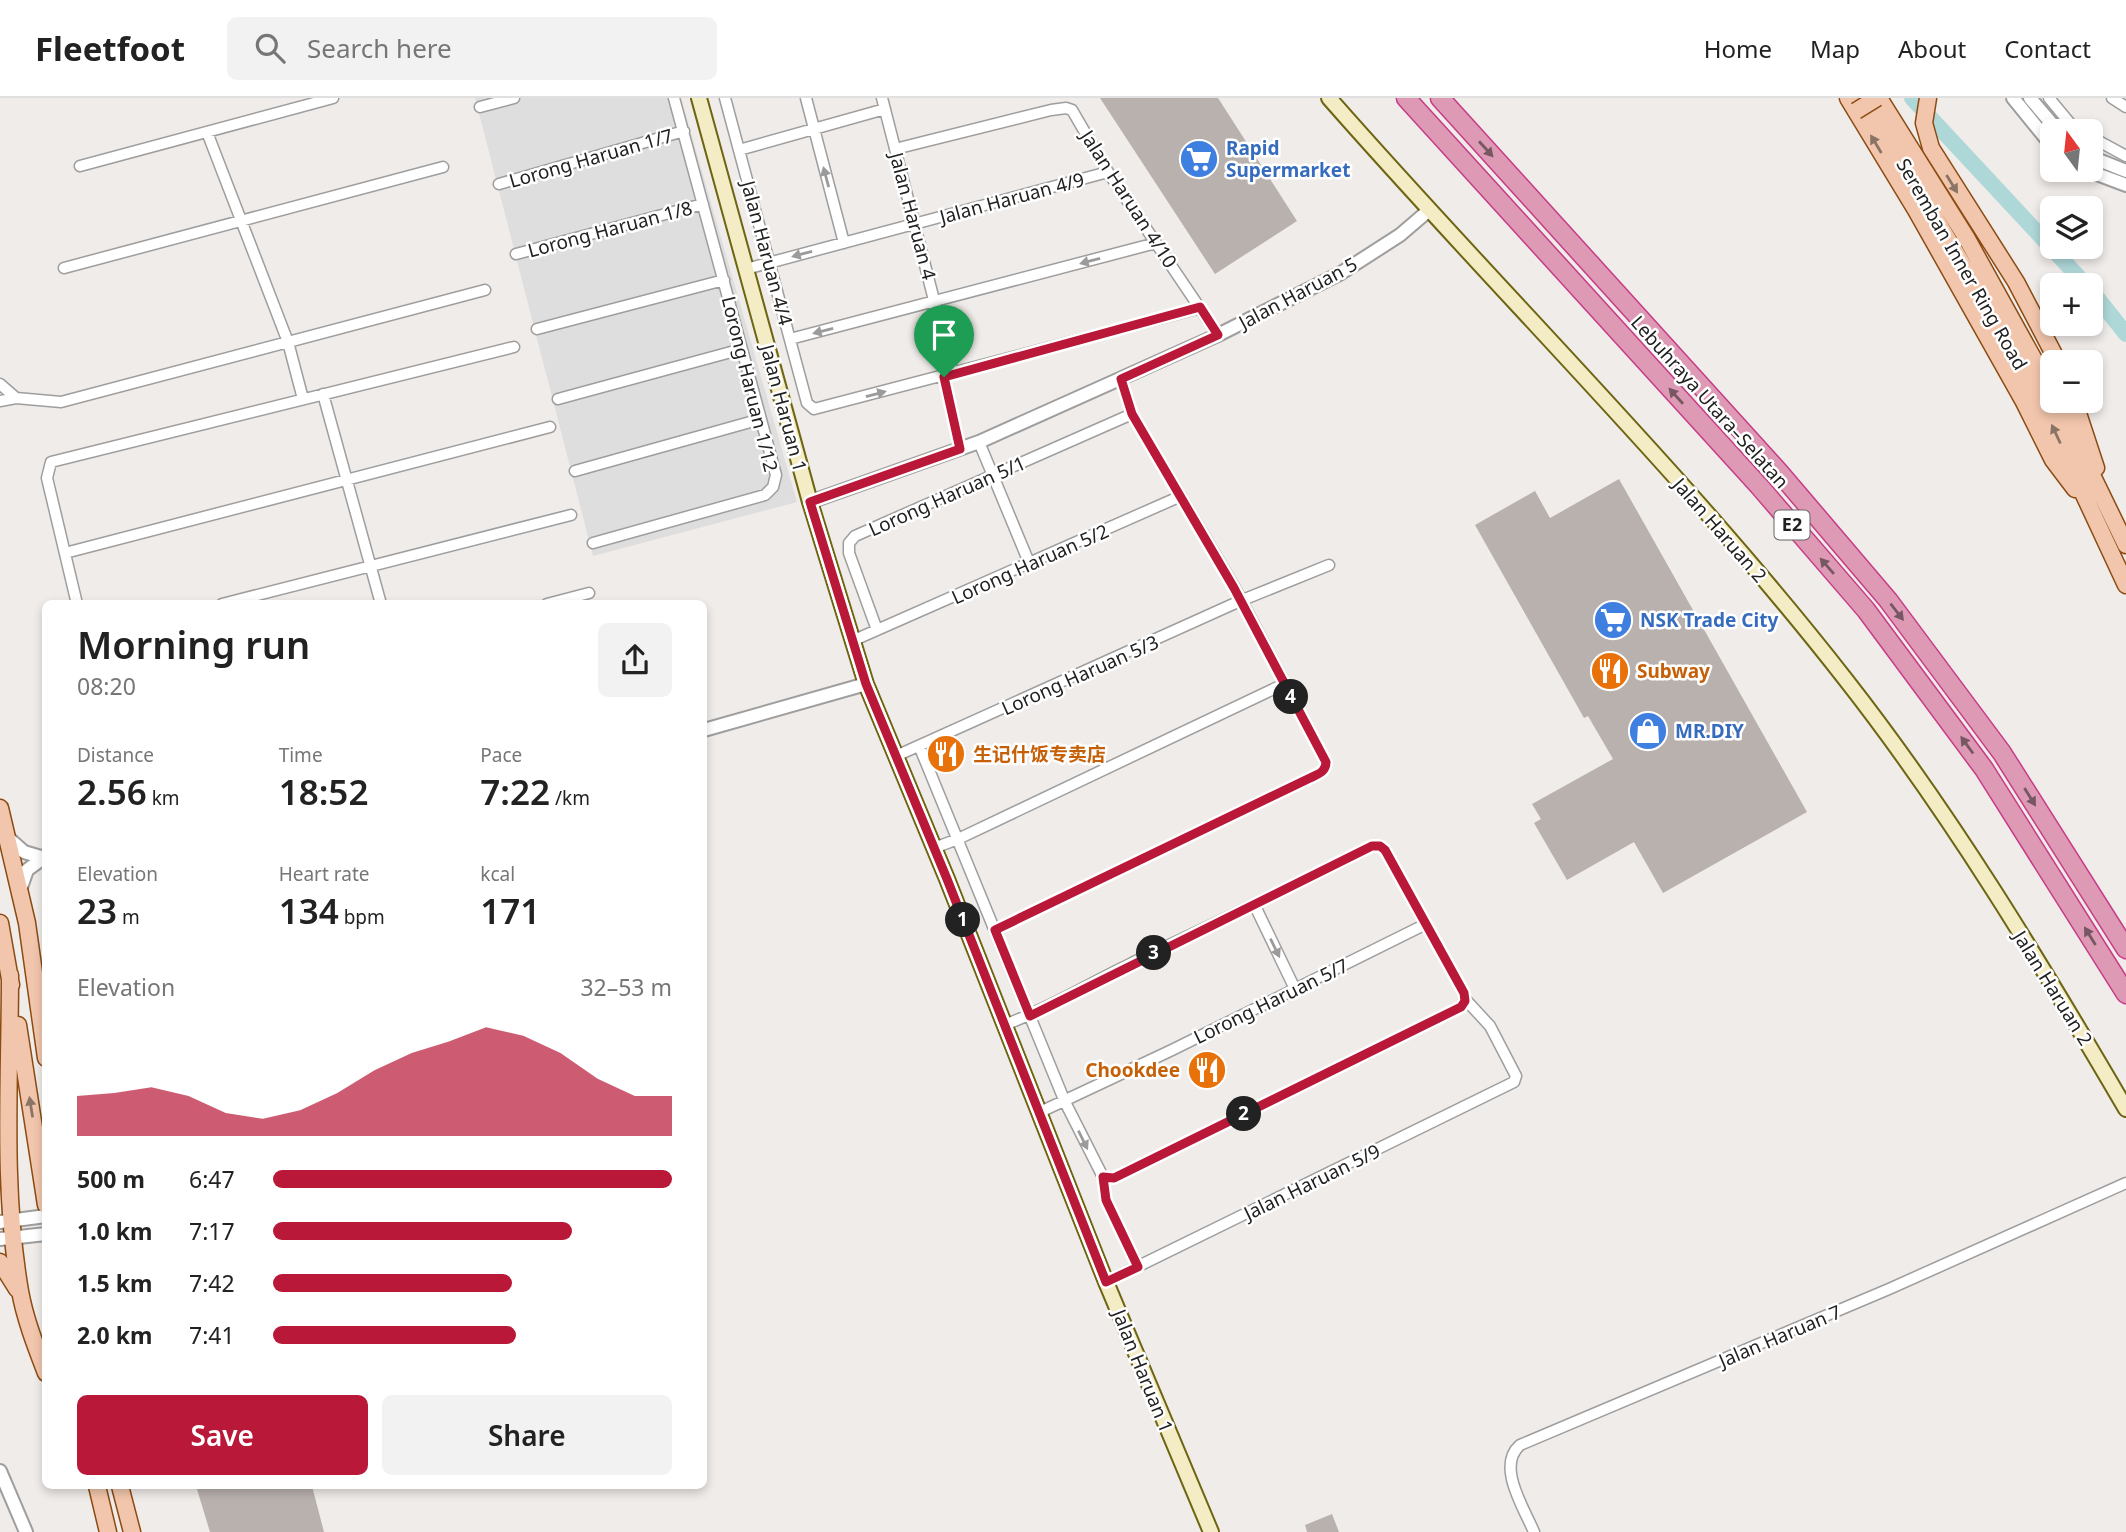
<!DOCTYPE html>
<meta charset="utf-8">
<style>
:root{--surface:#fff;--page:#f2f2f2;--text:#222;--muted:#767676;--line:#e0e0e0;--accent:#b91838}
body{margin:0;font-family:"Noto Sans","Noto Sans SC",sans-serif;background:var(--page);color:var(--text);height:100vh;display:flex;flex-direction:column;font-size:26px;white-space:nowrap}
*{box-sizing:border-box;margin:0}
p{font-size:23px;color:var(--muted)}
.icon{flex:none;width:38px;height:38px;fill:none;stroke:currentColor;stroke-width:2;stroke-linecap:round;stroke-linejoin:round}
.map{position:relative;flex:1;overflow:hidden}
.sheet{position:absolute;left:42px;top:502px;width:665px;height:889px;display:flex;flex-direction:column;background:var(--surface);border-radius:10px;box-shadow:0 4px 10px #0003}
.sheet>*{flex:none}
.needle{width:46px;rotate:345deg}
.controls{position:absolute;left:2040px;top:21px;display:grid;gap:14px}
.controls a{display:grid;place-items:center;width:63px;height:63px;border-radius:10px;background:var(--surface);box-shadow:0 4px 10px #0003;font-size:35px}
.pin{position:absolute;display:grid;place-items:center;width:60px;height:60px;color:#fff;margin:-72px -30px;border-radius:50% 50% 50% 0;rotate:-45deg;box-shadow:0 0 7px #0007}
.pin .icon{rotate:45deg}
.km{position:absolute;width:35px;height:35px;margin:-18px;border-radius:50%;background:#222;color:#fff;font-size:19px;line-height:35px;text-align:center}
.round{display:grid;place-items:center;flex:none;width:74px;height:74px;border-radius:10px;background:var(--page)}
.headline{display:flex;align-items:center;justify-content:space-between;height:119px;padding:0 35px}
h1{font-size:38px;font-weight:600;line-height:52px}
.figures{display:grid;grid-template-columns:repeat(3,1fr);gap:10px;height:119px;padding:7px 35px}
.figures div{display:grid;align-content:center}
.figures b{font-size:35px;font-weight:600}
.figures small{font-size:19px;font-weight:400}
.figures p{font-size:19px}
.chart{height:196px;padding:14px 35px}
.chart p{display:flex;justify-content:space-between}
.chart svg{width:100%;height:126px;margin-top:7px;fill:var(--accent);opacity:.7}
.action{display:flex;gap:14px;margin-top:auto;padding:14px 35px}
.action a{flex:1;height:80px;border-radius:10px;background:var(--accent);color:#fff;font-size:28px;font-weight:600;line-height:80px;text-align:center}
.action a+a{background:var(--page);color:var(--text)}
ul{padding:0 35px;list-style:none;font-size:23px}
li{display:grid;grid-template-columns:112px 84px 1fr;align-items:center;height:52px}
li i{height:18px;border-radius:9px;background:var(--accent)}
header{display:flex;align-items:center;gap:42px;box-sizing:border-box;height:98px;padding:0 35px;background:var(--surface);border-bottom:2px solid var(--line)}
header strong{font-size:33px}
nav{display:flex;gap:38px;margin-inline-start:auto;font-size:24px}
.search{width:490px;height:63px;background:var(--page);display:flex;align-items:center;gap:18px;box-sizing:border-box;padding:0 24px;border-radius:10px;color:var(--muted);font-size:26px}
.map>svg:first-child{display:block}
</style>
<header>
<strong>Fleetfoot</strong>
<div class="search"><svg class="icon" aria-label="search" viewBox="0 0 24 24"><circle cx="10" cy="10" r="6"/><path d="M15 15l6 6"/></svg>Search here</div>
<nav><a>Home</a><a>Map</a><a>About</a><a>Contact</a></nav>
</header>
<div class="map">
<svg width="2126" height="1434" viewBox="0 0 2126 1434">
<rect width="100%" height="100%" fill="#f0ece9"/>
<path fill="#dfdede" d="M 475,0 L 681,0 L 797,404 L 593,458 Z"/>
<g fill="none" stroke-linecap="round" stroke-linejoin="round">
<path stroke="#aed7d8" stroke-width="16" d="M 1912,0 L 2086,187
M 2091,192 L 2126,236"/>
</g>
<path fill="#b9b1ae" d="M 1100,0 L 1218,0 L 1297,123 L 1215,176 Z
M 1619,381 L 1807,714 L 1663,795 L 1634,744 L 1567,782 L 1534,725 L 1541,721 L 1532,706 L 1613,661 L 1588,618 L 1584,620 L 1475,427 L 1535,393 L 1550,420 Z
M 196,1388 L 312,1388 L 324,1434 L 210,1434 Z
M 1332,1416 L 1339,1434 L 1307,1434 L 1305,1427 Z"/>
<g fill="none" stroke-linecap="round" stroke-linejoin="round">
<g stroke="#9e9e9e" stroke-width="13">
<path id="minor" d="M 725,0 L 807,305 L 814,311 L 1200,210
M 806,0 L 844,145
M 882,0 L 953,276
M 2049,0 L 2073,29 L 2080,33
M 2112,0 L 2126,9
M 480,9 L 514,0
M 207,34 L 288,244 L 303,301
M 2091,39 L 2126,58
M 895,51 L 1051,12 L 1066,10 L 1072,12 L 1108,74 L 1218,237
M 739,52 L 885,11
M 80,68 L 333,0
M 499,86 L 684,33
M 516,156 L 703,106
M 64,170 L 443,69
M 746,171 L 1108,74
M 537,231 L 724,182
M 790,241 L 1156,145
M 944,279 L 960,351
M 0,286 L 16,300
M 323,296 L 381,506
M 558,301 L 742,251
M 0,303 L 16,300 L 61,304 L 485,192
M 979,344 L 1030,467
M 575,373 L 761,321
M 593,445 L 765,397 L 773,389 L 776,377 L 674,0
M 65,455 L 550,329
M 77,506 L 47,380 L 51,364 L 514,249
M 222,506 L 571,417
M 547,506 L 589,495
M 877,532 L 849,455 L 849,445 L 855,438 L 1132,316
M 852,543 L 1181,398
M 920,650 L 1065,1004 L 1103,1079 L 1106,1102 L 1138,1169
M 896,658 L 1240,503 L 1329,467
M 934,750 L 958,741 L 1284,586
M 1255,808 L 1295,891
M 995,832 L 1310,680 C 1318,676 1326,674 1326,664 L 1235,490 L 1132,316 L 1121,281
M 1004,927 C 1048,911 1088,886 1130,866 C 1211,827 1292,789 1372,748 L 1380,748 L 1385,752 L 1464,895 L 1465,901 L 1490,928 L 1516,978 L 1514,984 L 1106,1184
M 1038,1015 L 1172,952 L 1426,826
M 1103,1079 L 1114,1080 L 1461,909 L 1465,901
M 1534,1434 C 1524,1410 1496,1368 1520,1347 L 1889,1191 L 2126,1085"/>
</g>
<g stroke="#9e9e9e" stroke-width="16">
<path id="tertiary" d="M 2013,0 L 2053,49
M 2030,0 L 2058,33
M 2091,59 L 2126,73
M 2086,72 L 2126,87
M 810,404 L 979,344 L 1218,237 L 1341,175 L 1400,137 L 1428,113
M 704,632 L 866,586
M 6,738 L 24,754 L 41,759
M 20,792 L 27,772 L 46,758
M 0,1124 L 46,1118
M 0,1141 L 46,1136
M 0,1373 L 26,1434"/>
</g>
<g stroke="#6d6512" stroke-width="18">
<path id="secondary" d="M 699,0 L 810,404 L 866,586 L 947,781 L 1106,1184 L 1211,1434
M 1329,0 C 1500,195 1686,377 1846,582 C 1951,716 2040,864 2126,1011"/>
</g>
<g stroke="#8b4b12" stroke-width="19">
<path id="primary" d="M 1848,0 L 1916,112 L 2023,302 L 2053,362 L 2075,391
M 1864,0 L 2010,246 L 2036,294 L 2126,487
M 1879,0 L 1966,139 L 2053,296
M 1928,0 L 1924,25 L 1931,50 L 2016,184 L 2058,264
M 2056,303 L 2126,447
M 2074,303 L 2096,370
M 0,710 L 27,825 L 46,960
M 0,825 L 11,887
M 10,877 C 10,982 2,1089 20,1193 C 25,1221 36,1249 46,1275
M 18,927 L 46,1107
M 0,1164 L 17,1191
M 97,1388 L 108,1434
M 120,1388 L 132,1434"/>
</g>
<g stroke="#c73c88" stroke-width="21">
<path id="motorway" d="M 1406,0 L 1759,388 L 1866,512 L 1984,671 L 2126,896
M 1440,0 L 1779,374 L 1888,502 L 2002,655 L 2126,851"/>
</g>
<use href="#minor" stroke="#fff" stroke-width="10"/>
<use href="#tertiary" stroke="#fff" stroke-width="12"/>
<use href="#secondary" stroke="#f3ecc4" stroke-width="14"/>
<use href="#primary" stroke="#f2c6ac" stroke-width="16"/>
<use href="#motorway" stroke="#de9ab4" stroke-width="18"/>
<g stroke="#8b4b12" stroke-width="19" stroke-linecap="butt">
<path id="primary-bridge" d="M 1856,13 L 1877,0"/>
</g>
<use href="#primary-bridge" stroke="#f2c6ac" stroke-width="16"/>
</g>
<defs><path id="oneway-solid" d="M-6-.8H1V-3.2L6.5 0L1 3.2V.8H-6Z" transform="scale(1.75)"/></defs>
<g fill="#8a7466">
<use href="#oneway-solid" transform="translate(1876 46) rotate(-121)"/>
<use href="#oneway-solid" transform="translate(1952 86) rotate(58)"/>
<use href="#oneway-solid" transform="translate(2056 336) rotate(-115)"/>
<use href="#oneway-solid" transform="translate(31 1009) rotate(-99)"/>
</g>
<g fill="#765763">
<use href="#oneway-solid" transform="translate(1486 51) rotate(48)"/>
<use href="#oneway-solid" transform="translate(1676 298) rotate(-132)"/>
<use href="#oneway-solid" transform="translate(1827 468) rotate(-131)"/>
<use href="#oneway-solid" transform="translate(1897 514) rotate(52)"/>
<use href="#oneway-solid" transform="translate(1967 647) rotate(-126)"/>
<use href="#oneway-solid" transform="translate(2030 699) rotate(58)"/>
<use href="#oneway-solid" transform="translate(2090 838) rotate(-122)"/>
</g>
<g fill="#9b9b9b">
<use href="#oneway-solid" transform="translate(826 79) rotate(-105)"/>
<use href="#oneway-solid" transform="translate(802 156) rotate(165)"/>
<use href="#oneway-solid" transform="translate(1090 163) rotate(165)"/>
<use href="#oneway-solid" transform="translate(823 233) rotate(166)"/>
<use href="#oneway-solid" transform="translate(876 296) rotate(-15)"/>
<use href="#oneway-solid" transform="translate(1275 850) rotate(64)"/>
<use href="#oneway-solid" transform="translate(1083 1042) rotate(64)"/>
</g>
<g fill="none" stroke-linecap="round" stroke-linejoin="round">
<g stroke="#fff" stroke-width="14">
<path id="route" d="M 1200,209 L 1218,237 L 1121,281 L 1132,316 L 1234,490 L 1326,664 C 1326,674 1318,676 1310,680 L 995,832 L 1030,918 L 1372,748 L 1380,748 L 1385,752 L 1464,895 L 1465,903 L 1461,909 L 1114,1080 L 1103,1079 L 1106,1102 L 1138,1169 L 1106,1184 L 947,781 L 866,586 L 810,404 L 960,351 L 944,279 Z"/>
</g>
<use href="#route" stroke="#b91838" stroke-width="9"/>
</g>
<defs>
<g id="supermarket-disc" transform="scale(2.0125)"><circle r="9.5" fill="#3f7fe0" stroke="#fff"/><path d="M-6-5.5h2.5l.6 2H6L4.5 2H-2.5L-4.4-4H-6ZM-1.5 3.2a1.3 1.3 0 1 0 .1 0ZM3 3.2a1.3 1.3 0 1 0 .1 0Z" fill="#fff"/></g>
<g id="restaurant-disc" transform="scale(2.0125)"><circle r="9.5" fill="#e8710a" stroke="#fff"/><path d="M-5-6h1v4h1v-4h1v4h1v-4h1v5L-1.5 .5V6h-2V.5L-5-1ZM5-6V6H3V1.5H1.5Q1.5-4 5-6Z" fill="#fff"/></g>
<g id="shop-disc" transform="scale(2.0125)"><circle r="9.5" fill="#3f7fe0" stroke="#fff"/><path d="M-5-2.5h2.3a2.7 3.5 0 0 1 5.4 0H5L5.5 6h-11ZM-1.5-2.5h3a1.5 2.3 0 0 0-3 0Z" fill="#fff"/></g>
</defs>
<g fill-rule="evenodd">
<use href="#supermarket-disc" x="1199" y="61"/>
<use href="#supermarket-disc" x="1613" y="522"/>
<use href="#restaurant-disc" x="1610" y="573"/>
<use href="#shop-disc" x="1648" y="633"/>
<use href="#restaurant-disc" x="946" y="656"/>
<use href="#restaurant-disc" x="1207" y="972"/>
</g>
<g text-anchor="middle" stroke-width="5" stroke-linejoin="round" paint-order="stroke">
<rect fill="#fff" stroke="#646464" stroke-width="2" x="1774.5" y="412.5" width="35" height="29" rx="5"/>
<g font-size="18" font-weight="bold" fill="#212121">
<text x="1792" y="433">E2</text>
</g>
<g font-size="19" font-weight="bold" fill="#366cbe" stroke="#fff" text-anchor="start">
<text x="1226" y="57">Rapid<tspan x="1226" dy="22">Supermarket</tspan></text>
<text x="1640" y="529">NSK Trade City</text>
<text x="1675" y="640">MR.DIY</text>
</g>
<g font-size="19" fill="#212121" stroke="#fff">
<text transform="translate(591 60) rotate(-16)" y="7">Lorong Haruan 1/7</text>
<text transform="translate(1012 100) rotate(-15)" y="7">Jalan Haruan 4/9</text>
<text transform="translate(1129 101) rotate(57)" y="7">Jalan Haruan 4/10</text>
<text transform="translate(913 118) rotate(75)" y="7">Jalan Haruan 4</text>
<text transform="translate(610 131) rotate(-15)" y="7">Lorong Haruan 1/8</text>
<text transform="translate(767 155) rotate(75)" y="7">Jalan Haruan 4/4</text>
<text transform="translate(1962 166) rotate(60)" y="7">Seremban Inner Ring Road</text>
<text transform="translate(1298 195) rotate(-28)" y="7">Jalan Haruan 5</text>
<text transform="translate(750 286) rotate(76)" y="7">Lorong Haruan 1/12</text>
<text transform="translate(1710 304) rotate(48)" y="7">Lebuhraya Utara–Selatan</text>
<text transform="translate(784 310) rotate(75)" y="7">Jalan Haruan 1</text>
<text transform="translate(947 398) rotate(-24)" y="7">Lorong Haruan 5/1</text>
<text transform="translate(1720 432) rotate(49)" y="7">Jalan Haruan 2</text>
<text transform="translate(1030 466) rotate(-24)" y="7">Lorong Haruan 5/2</text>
<text transform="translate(1080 577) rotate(-24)" y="7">Lorong Haruan 5/3</text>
<text transform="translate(2053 890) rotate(58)" y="7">Jalan Haruan 2</text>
<text transform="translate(1271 903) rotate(-26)" y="7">Lorong Haruan 5/7</text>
<text transform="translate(1312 1084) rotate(-26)" y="7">Jalan Haruan 5/9</text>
<text transform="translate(1780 1238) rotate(-23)" y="7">Jalan Haruan 7</text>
<text transform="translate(1143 1273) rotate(68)" y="7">Jalan Haruan 1</text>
</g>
<g font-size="19" font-weight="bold" fill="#c56008" stroke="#fff" text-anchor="start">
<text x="1637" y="580">Subway</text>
<text x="973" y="663">生记什饭专卖店</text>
<text x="1180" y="979" text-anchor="end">Chookdee</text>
</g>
</g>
</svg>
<div class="controls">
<a><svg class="needle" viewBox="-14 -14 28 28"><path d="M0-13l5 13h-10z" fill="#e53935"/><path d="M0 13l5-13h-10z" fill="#767676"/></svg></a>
<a><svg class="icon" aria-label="layers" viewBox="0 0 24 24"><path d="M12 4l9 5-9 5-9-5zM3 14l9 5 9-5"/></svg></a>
<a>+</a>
<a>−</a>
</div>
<div class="pin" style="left:944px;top:279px;background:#1e9e55"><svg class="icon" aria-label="arrive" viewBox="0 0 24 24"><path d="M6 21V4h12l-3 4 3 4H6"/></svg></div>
<b class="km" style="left:963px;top:822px">1</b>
<b class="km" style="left:1244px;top:1016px">2</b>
<b class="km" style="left:1154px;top:855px">3</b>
<b class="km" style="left:1291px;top:599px">4</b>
<section class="sheet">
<div class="headline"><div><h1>Morning run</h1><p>08:20</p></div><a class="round"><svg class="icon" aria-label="share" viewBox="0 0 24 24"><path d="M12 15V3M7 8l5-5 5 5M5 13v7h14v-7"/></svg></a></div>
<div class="figures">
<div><p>Distance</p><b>2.56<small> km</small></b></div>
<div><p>Time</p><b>18:52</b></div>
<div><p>Pace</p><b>7:22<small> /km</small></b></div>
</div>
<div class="figures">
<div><p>Elevation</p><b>23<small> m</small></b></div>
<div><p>Heart rate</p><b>134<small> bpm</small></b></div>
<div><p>kcal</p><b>171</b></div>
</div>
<div class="chart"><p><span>Elevation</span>32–53 m</p>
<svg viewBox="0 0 160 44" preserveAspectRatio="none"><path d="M0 44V30L10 29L20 27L30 30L40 36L50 38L60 35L70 29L80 21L90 15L100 11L110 6L120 9L130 15L140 24L150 30L160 30V44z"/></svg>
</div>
<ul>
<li><b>500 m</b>6:47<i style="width:100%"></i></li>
<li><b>1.0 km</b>7:17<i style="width:75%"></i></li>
<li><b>1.5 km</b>7:42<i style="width:60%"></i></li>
<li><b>2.0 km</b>7:41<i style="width:61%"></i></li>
</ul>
<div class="action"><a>Save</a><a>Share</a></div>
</section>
</div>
